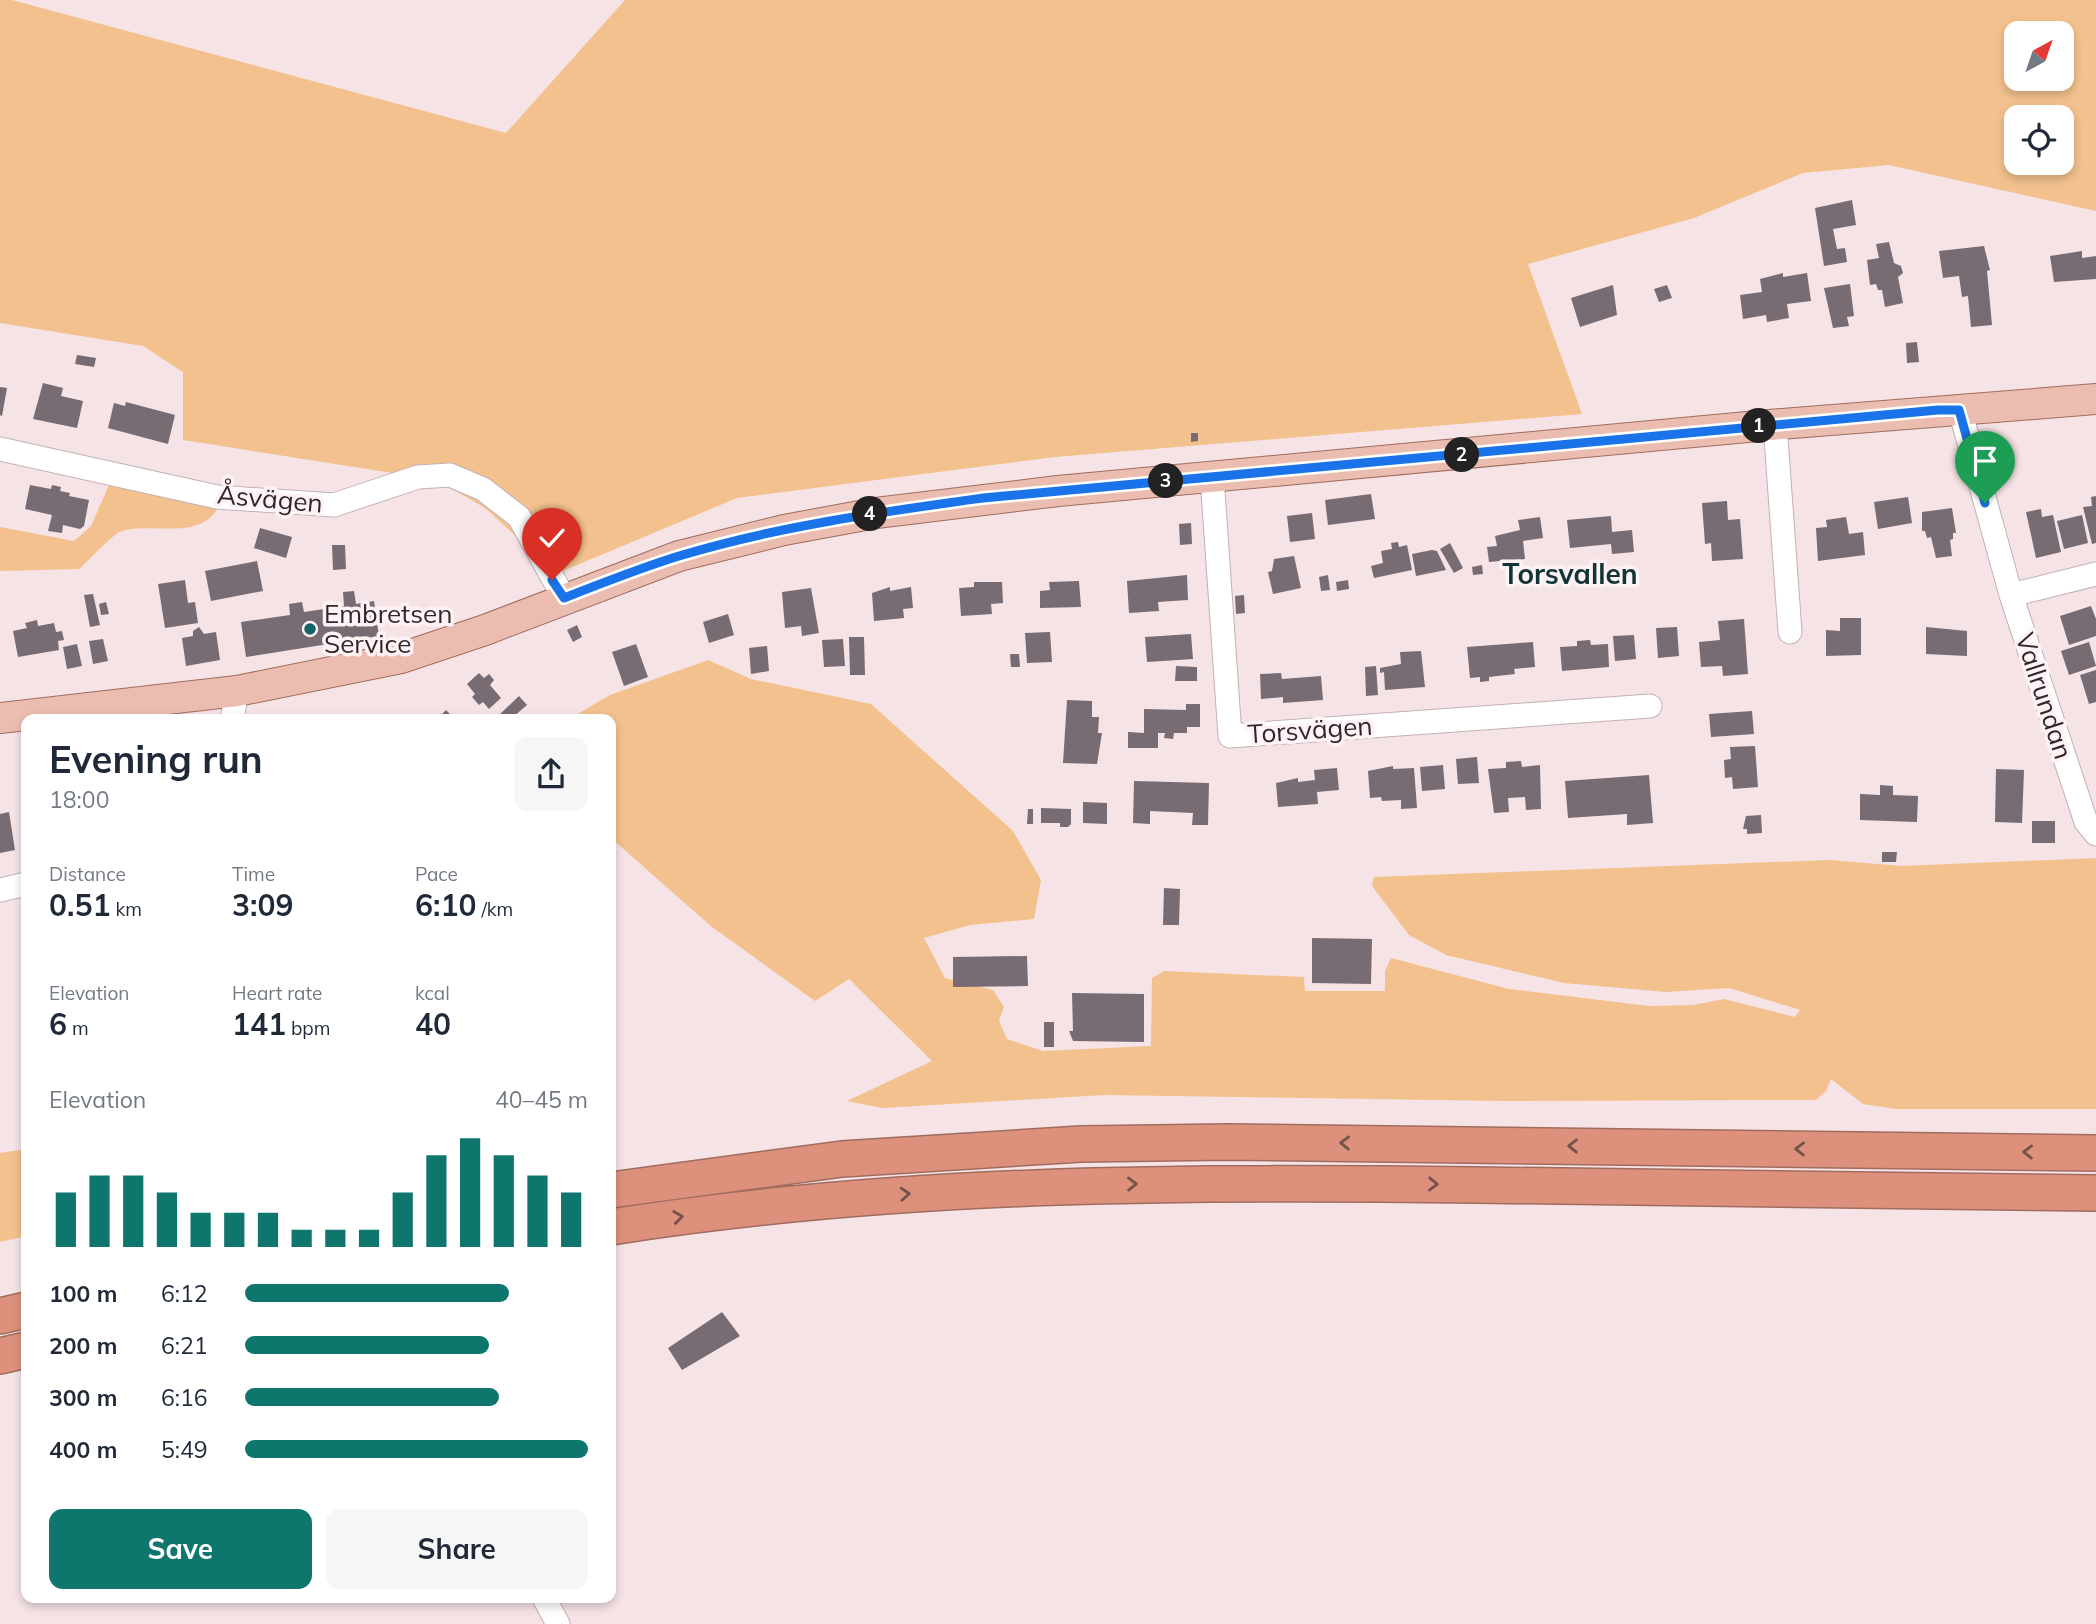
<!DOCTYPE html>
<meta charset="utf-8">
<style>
:root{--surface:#fff;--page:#f6f6f7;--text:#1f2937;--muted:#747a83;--accent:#0f766e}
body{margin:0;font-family:Mulish,sans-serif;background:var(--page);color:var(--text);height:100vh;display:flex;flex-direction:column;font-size:26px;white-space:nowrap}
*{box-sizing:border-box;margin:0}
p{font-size:23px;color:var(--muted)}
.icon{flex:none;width:38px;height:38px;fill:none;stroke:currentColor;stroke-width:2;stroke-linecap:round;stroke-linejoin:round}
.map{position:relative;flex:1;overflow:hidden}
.drawer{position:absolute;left:21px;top:714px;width:595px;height:889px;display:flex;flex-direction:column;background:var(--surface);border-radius:14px;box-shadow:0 4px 10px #0003}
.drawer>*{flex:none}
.needle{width:46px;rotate:40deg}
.fabs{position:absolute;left:2004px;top:21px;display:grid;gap:14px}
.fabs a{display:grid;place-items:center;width:70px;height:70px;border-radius:14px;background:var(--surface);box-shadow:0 4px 10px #0003;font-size:35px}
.pin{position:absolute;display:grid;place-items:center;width:60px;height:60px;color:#fff;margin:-72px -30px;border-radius:50% 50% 50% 0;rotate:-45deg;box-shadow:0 0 7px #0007}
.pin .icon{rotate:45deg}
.km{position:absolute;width:35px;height:35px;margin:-18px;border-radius:50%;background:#222;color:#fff;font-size:19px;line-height:35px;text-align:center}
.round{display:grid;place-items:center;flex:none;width:74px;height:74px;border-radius:14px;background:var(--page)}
.head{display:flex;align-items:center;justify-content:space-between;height:119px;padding:0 28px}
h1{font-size:38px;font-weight:700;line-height:52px}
.metrics{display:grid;grid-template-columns:repeat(3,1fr);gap:10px;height:119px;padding:7px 28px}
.metrics div{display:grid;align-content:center}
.metrics b{font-size:30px;font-weight:700}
.metrics small{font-size:19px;font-weight:400}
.metrics p{font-size:19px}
.chart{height:196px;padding:14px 28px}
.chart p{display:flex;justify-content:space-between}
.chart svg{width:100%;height:126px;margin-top:7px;stroke:var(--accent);stroke-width:6}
.action{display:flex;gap:14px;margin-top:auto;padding:14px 28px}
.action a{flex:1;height:80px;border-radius:14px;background:var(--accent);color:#fff;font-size:28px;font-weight:700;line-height:80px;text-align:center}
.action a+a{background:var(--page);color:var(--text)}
ul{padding:0 28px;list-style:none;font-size:23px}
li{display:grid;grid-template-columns:112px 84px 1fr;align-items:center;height:52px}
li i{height:18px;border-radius:9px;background:var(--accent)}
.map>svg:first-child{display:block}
</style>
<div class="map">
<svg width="2096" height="1624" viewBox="0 0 2096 1624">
<rect width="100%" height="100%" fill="#f6e3e6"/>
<path fill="#f2c18d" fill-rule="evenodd" d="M 0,0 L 12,0 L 506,133 L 625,0 L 2096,0 L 2096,211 L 1889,165 L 1803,173 L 1694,218 L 1528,264 L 1582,414 L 1055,457 L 737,498 L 546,578 L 519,539 L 485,508 L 437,480 L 183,440 L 183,372 L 143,346 L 0,323 ZM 2016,33 L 2062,33 L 2062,79 L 2016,79 ZM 2016,117 L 2062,117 L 2062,163 L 2016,163 Z
M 109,485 L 221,501 C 205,545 150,520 119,532 C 114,534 86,563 79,569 L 0,571 L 0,527 L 74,541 L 91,526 Z
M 708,660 L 751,679 L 871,704 L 1013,831 L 1041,880 L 1034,919 L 970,925 L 924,938 L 945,978 L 993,990 L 1004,1007 L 999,1021 L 1007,1039 L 1043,1051 L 1151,1046 L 1152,978 L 1164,971 L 1304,977 L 1305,991 L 1385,991 L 1385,971 L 1391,958 L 1509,989 L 1649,1006 L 1693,1005 L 1724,999 L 1795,1017 L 1800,1010 L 1729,988 L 1666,992 L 1564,983 L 1446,955 L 1409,935 L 1372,886 L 1374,877 L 1829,860 L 1902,866 L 2096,858 L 2096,1109 L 1896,1109 L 1863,1104 L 1831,1079 L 1826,1091 L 1816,1100 L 1502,1101 L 1104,1095 L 882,1108 L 847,1101 L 932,1061 L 849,979 L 815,1001 L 712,927 L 611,838 L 611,719 L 569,719 L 610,695 Z
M 26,1149 L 26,1236 L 0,1242 L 0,1153 Z"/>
<path fill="#776b74" d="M 1852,200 L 1856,225 L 1833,229 L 1837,249 L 1845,248 L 1847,262 L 1824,266 L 1815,208 Z
M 1889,242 L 1894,263 L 1901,266 L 1903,273 L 1898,277 L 1903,303 L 1885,307 L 1882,290 L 1878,290 L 1876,284 L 1870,285 L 1867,260 L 1879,258 L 1876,244 Z
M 1984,246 L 1990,270 L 1987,271 L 1992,325 L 1971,327 L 1968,296 L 1962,297 L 1959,276 L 1943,278 L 1939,251 Z
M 2082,251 L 2082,258 L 2096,256 L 2096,279 L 2054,282 L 2050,256 Z
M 1783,273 L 1783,277 L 1807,273 L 1811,301 L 1787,304 L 1789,318 L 1767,322 L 1766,315 L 1743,319 L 1740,295 L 1762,292 L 1760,279 Z
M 1850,284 L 1854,316 L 1847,317 L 1849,326 L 1833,328 L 1824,288 Z
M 1613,285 L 1617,315 L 1580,327 L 1571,298 Z
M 1667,285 L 1672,298 L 1659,302 L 1654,289 Z
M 1917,342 L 1919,362 L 1907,363 L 1906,343 Z
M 77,355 L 96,358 L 94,367 L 75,364 Z
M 43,383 L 63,388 L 61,396 L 83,401 L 77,428 L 33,419 Z
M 0,387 L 7,388 L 2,416 L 0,415 Z
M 126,402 L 175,415 L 168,444 L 108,428 L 114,403 L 125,406 Z
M 1191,433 L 1198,433 L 1198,441 L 1191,442 Z
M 30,485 L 51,489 L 52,485 L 61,487 L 60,491 L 70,493 L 69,496 L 89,500 L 84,526 L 80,529 L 63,525 L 62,533 L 48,531 L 52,515 L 25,509 Z
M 1371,494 L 1375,519 L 1328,525 L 1325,500 Z
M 2096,496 L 2096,543 L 2092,544 L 2083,507 L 2092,506 L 2091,497 Z
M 1908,497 L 1912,523 L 1878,529 L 1874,502 Z
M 1727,501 L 1728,520 L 1740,519 L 1743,559 L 1712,561 L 1711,543 L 1705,544 L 1702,503 Z
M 1952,508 L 1956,533 L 1953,533 L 1953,539 L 1950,540 L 1952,556 L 1936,558 L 1931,537 L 1927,538 L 1925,531 L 1922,531 L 1922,512 Z
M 2041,509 L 2042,517 L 2053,515 L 2061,552 L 2036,558 L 2026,512 Z
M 1312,513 L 1315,539 L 1290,542 L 1287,516 Z
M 2082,515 L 2088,543 L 2064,549 L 2057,521 Z
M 1611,516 L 1612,532 L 1632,530 L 1634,552 L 1612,554 L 1611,544 L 1570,548 L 1567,520 Z
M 1540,517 L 1543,538 L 1523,541 L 1525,559 L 1489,562 L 1487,547 L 1497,546 L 1495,536 L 1520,530 L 1518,520 Z
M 1846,517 L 1849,534 L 1863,532 L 1865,555 L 1818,561 L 1816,528 L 1827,527 L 1826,520 Z
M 1191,523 L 1192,544 L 1180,545 L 1179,524 Z
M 260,528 L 292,537 L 286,558 L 254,548 Z
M 1398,542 L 1399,547 L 1407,545 L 1412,570 L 1374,578 L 1371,566 L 1383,563 L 1381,551 L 1392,549 L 1391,543 Z
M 1450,543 L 1463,568 L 1454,573 L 1440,549 Z
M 332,545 L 345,545 L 346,569 L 333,570 Z
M 1432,550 L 1437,551 L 1446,570 L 1416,576 L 1412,554 Z
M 1294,556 L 1301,588 L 1273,594 L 1268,572 L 1272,571 L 1274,559 Z
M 257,561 L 263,591 L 211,601 L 205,571 Z
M 1482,565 L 1483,574 L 1473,575 L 1472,567 Z
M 1187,575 L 1188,600 L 1158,602 L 1159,611 L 1129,613 L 1127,581 Z
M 1328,575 L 1330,590 L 1321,591 L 1319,577 Z
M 185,580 L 188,603 L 195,602 L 198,623 L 165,628 L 158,584 Z
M 1348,580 L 1349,589 L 1337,591 L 1336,582 Z
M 1079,581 L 1081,607 L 1040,608 L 1040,591 L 1050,590 L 1049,582 Z
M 974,582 L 1002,582 L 1003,603 L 991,604 L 992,614 L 961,616 L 959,588 L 974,587 Z
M 890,587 L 890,591 L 911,587 L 913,608 L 903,609 L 904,618 L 874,621 L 872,593 Z
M 811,588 L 819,633 L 802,636 L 801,626 L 785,628 L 782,592 Z
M 354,591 L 356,604 L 374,601 L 379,636 L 246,657 L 241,622 L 290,615 L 289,604 L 302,602 L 304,612 L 344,606 L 343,592 Z
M 93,594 L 100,625 L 90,627 L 84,595 Z
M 1244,595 L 1245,613 L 1236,614 L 1235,596 Z
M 106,602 L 109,614 L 101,615 L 99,604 Z
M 2091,606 L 2096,619 L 2096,636 L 2069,645 L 2060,616 Z
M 728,614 L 734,635 L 709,643 L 703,622 Z
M 1840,618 L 1861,618 L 1861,655 L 1826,656 L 1826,630 L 1840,631 Z
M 1744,619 L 1748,674 L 1723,676 L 1722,666 L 1701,667 L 1699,642 L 1720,640 L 1718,621 Z
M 37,620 L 38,626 L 54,623 L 56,632 L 62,631 L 64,640 L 58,641 L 59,650 L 18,657 L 13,631 L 27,628 L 25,623 Z
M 577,625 L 582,637 L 573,642 L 567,630 Z
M 199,627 L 204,634 L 216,632 L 220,660 L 186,666 L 182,638 L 193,636 L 193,631 Z
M 1677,627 L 1679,656 L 1658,658 L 1656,628 Z
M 1926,627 L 1967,631 L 1967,656 L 1926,654 Z
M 1050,632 L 1052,662 L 1027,663 L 1025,633 Z
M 1191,634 L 1193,659 L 1147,662 L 1145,637 Z
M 1634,635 L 1636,659 L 1615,661 L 1613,636 Z
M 849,637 L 864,637 L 865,675 L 850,675 Z
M 103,639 L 108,661 L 93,664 L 89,641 Z
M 843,639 L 845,666 L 824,667 L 822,640 Z
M 1590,640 L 1591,645 L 1608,644 L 1609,667 L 1562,671 L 1560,647 L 1577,646 L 1577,641 Z
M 1533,642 L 1535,667 L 1514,669 L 1515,674 L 1489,677 L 1489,681 L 1480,682 L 1480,677 L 1470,678 L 1467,647 Z
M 2089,642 L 2096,666 L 2069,675 L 2061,651 Z
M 77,644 L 82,666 L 67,669 L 63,647 Z
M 636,644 L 648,677 L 624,686 L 612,652 Z
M 767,646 L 769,671 L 751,674 L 749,648 Z
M 1421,651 L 1425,687 L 1385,690 L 1384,672 L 1380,673 L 1380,668 L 1401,664 L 1400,652 Z
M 1010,654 L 1019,654 L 1020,667 L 1011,667 Z
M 1176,666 L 1197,667 L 1197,681 L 1175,681 Z
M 1376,666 L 1378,695 L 1366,696 L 1365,667 Z
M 2096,670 L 2096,702 L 2089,704 L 2080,675 Z
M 479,673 L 484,678 L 489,674 L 494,680 L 490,685 L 501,698 L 489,709 L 483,702 L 479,705 L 472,697 L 475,694 L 467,684 Z
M 1281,673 L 1282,679 L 1321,676 L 1323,700 L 1283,703 L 1283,697 L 1261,699 L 1260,674 Z
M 519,696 L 527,705 L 513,717 L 516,719 L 501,719 L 498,716 Z
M 1067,700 L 1092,701 L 1092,717 L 1099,717 L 1098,733 L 1102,733 L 1097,764 L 1063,763 Z
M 1186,704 L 1200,704 L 1200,727 L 1187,727 L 1187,733 L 1174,733 L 1173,739 L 1164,738 L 1165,733 L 1158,733 L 1158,748 L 1128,748 L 1128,732 L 1144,733 L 1144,709 L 1186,710 Z
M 446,710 L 455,719 L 437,719 Z
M 1752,711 L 1754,734 L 1711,737 L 1709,714 Z
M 1755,746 L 1758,787 L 1733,789 L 1732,777 L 1725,778 L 1724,760 L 1731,759 L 1730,747 Z
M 1477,757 L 1479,783 L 1458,784 L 1456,759 Z
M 1521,761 L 1522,767 L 1540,765 L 1541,809 L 1526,810 L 1525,797 L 1508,798 L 1509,812 L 1494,813 L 1488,769 L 1506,768 L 1506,762 Z
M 1443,765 L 1445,789 L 1422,791 L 1420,767 Z
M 1393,766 L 1393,769 L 1414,768 L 1417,808 L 1401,809 L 1401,800 L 1382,801 L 1381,797 L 1370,798 L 1368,771 Z
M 1337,768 L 1339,790 L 1317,792 L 1318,804 L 1278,807 L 1276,783 L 1298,778 L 1298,782 L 1315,780 L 1314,770 Z
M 1996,769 L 2024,770 L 2022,823 L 1995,822 Z
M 1649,775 L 1653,823 L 1627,825 L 1627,814 L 1568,818 L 1565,781 Z
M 1134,781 L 1209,783 L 1208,825 L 1192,825 L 1193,813 L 1150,811 L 1150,824 L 1133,823 Z
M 1880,785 L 1893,786 L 1893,795 L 1918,796 L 1917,822 L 1860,820 L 1860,794 L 1880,795 Z
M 1083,802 L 1107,803 L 1107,824 L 1083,823 Z
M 1041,808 L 1071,809 L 1071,824 L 1068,827 L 1060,827 L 1060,823 L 1041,823 Z
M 1028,809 L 1033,809 L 1033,824 L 1027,824 Z
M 9,812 L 15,850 L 0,853 L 0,814 Z
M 1761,815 L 1762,833 L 1747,834 L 1747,829 L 1743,829 L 1746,816 Z
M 2032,821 L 2055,821 L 2055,843 L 2032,843 Z
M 1882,852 L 1897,852 L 1896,862 L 1882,862 Z
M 1164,888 L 1180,889 L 1179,925 L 1163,925 Z
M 1312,938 L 1372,939 L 1371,984 L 1312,983 Z
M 1027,956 L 1028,986 L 953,987 L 953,957 Z
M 1072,993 L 1144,994 L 1144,1042 L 1073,1041 L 1069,1031 L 1073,1031 Z
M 1044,1022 L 1054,1022 L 1054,1047 L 1044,1047 Z
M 722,1312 L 740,1336 L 682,1370 L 668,1348 Z"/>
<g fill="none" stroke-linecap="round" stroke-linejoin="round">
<g stroke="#c3b1b4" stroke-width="25">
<path id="minor" d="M 1960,410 L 2011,595 L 2086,822 L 2096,834
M 1775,424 L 1790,632
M 0,449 L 217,497 L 334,505 L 418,477 L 450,475 L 483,489 L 519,517 L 564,598
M 1212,477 L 1230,736 L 1650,706
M 2011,595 L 2096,574
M 232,719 L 237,691
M 0,890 L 26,884
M 544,1598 L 558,1624"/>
</g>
<g stroke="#a06c5f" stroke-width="32">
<path id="major" d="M 0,718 L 237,691 L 401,658 L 485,630 L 679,556 L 784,530 L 876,513 L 1058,491 L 1769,425 L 2096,399"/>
</g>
<g stroke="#a06c5f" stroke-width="38">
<path id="highway" d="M 611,1190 L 842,1159 L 1081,1144 L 1228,1142 L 2096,1153
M 611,1227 C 897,1182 1186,1181 1476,1185 C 1682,1187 1889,1190 2096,1193
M 0,1316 L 26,1310
M 0,1356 L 26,1350"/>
</g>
<use href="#minor" stroke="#fff" stroke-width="23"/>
<use href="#major" stroke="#ebbdb0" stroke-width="30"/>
<use href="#highway" stroke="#dd917c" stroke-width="35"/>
</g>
<defs><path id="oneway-chevron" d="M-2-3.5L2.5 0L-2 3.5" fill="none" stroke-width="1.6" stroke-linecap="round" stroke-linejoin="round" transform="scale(1.75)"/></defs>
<g stroke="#75524a">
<use href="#oneway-chevron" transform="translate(1345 1143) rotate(-179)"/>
<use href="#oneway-chevron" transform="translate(1573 1146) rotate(-179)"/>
<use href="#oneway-chevron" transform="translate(1800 1149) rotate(-179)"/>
<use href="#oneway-chevron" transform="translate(2028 1152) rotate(-179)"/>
<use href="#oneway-chevron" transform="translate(1132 1184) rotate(-1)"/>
<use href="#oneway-chevron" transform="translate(1433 1184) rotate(1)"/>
<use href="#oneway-chevron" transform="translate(905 1194) rotate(-3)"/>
<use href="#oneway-chevron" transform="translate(678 1217) rotate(-8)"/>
</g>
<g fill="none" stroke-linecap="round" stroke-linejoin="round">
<g stroke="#fff" stroke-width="14">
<path id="route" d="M 552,580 L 564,598 C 602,583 640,568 679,556 C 778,526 881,512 983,498 L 1938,410 L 1959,410 L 1985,503"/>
</g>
<use href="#route" stroke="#1a73e8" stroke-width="9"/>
</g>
<circle fill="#15636a" stroke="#fef2f4" stroke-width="2.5" cx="310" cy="629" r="7"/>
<g text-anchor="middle" stroke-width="7" stroke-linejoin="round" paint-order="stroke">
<g font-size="26" fill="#2f2829" stroke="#fef2f4">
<text transform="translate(270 499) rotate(5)" y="9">Åsvägen</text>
<text transform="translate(2044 696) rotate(72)" y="9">Vallrundan</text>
<text transform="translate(1310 730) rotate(-4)" y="9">Torsvägen</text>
</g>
<g font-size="26" fill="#2f2829" stroke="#fef2f4" text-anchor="start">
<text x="324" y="623">Embretsen<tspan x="324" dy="30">Service</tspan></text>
</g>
<g font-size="28" font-weight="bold" fill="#113437" stroke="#fef2f4">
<text x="1570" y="584">Torsvallen</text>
</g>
</g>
</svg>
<div class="fabs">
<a><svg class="needle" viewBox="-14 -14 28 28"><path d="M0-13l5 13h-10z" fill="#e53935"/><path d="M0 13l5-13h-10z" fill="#747a83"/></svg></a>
<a><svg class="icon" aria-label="locate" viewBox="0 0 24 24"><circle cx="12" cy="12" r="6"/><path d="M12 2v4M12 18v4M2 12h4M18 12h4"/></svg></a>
</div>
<div class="pin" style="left:1985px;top:503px;background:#1e9e55"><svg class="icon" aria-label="arrive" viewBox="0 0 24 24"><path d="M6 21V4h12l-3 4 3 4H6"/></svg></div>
<div class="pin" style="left:552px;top:580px;background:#d93025"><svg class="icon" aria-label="check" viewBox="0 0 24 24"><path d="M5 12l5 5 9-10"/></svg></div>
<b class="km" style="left:1759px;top:426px">1</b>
<b class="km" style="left:1462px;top:455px">2</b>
<b class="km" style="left:1166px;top:481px">3</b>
<b class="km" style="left:870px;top:514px">4</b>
<section class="drawer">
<div class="head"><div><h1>Evening run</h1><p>18:00</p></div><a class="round"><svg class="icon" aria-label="share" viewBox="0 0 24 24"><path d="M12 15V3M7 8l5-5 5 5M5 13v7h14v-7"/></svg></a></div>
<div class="metrics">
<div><p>Distance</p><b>0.51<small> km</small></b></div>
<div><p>Time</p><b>3:09</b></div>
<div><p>Pace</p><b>6:10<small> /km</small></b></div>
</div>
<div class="metrics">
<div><p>Elevation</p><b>6<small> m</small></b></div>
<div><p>Heart rate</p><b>141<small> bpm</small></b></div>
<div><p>kcal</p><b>40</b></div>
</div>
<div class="chart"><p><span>Elevation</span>40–45 m</p>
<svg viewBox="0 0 160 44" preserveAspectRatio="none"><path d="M5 44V25M15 44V19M25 44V19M35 44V25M45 44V32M55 44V32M65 44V32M75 44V38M85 44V38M95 44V38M105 44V25M115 44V12M125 44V6M135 44V12M145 44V19M155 44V25"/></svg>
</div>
<ul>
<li><b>100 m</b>6:12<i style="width:77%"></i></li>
<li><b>200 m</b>6:21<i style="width:71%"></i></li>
<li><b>300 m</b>6:16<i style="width:74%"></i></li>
<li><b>400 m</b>5:49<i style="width:100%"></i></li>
</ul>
<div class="action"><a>Save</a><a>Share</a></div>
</section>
</div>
